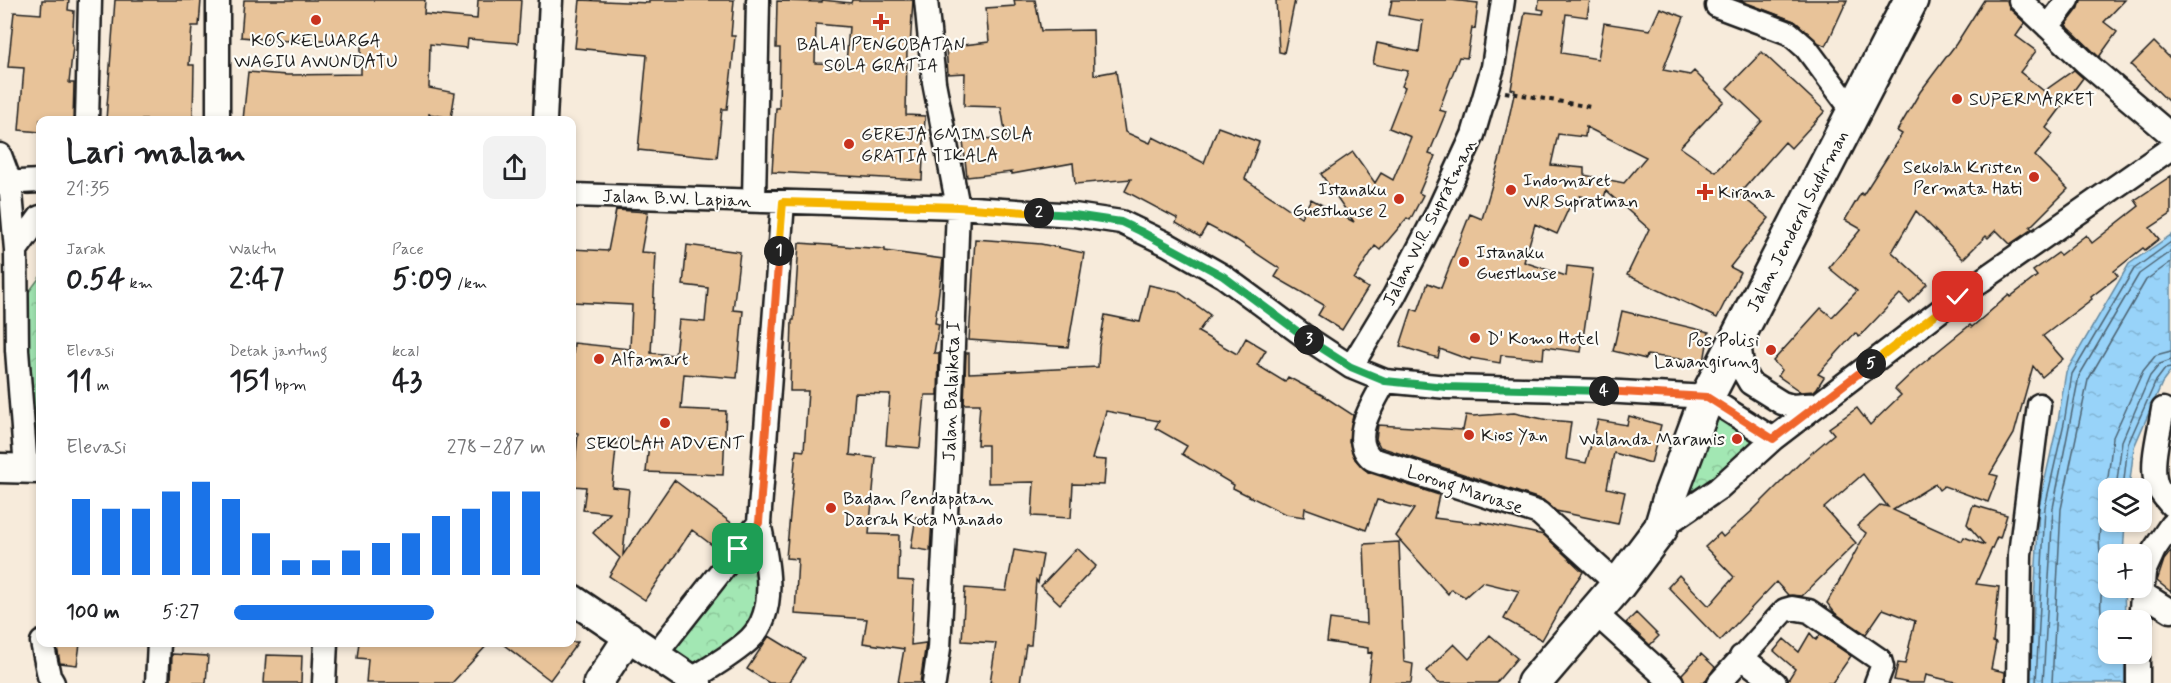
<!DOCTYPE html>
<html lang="id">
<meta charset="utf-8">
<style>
:root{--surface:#fff;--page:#f2f2f2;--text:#202124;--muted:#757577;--accent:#1a73e8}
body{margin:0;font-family:Mynerve,sans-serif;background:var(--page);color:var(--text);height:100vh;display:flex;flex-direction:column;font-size:22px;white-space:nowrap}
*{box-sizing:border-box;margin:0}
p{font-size:20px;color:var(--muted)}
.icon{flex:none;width:33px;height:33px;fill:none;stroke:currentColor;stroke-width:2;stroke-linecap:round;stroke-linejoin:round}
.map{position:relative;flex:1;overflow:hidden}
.drawer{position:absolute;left:36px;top:116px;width:540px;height:531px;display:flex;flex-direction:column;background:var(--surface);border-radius:12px;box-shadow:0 3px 9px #0003}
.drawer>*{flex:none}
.buttons{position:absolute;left:2098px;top:478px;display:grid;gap:12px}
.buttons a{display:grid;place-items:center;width:54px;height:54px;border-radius:12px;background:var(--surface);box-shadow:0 3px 9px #0003;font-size:30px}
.pin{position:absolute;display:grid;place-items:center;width:51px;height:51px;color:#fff;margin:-26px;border-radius:12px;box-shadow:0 3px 9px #0006}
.km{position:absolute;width:30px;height:30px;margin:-15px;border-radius:50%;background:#222;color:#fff;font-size:16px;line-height:30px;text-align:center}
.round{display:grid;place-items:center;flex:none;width:63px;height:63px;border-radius:12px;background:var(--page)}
.head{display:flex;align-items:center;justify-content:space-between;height:102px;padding:0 30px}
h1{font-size:33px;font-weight:800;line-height:45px}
.figures{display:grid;grid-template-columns:repeat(3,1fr);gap:9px;height:102px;padding:6px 30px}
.figures div{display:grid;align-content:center}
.figures b{font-size:30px;font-weight:800}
.figures small{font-size:16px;font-weight:400}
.figures p{font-size:16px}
.chart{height:168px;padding:12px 30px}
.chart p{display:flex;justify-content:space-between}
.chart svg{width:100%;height:108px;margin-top:6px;stroke:var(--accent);stroke-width:6}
ul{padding:0 30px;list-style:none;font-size:20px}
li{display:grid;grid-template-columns:96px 72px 1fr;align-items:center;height:45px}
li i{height:15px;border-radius:8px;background:var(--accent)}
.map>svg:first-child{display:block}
</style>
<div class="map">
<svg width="2171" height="683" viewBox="0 0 2171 683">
<defs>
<pattern id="park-crowns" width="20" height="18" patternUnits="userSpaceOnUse" patternTransform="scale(1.5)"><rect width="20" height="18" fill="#a2e7b3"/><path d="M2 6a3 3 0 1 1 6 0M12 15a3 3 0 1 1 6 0" fill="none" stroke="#8bc699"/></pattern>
<pattern id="water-ripples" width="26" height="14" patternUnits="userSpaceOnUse" patternTransform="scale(1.5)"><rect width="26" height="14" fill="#98d3f9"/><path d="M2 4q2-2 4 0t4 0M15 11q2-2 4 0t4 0" fill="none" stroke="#82b5d5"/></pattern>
</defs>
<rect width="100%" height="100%" fill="#f7ebdb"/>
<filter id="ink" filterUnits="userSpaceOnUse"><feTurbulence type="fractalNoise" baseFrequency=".0167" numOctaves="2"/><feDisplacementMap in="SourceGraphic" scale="12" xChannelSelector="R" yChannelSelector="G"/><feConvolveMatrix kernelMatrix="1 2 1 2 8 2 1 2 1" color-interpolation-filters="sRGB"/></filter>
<g filter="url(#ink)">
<path fill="url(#park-crowns)" stroke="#5f8268" stroke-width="1.5" d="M 40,277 L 40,453 L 35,452 L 22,301 Z
M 1710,406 L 1763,439 L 1667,519 Z
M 758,530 L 760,618 L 694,673 L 661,651 Z"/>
<path fill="url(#water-ripples)" stroke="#668aa1" stroke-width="1.5" d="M 2171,235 L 2171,371 L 2162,383 L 2134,447 L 2129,489 L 2109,489 L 2109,522 L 2125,522 L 2123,555 L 2109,555 L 2109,588 L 2124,588 L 2125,617 L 2125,621 L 2109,621 L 2109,654 L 2125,654 L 2125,683 L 2030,683 L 2039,506 L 2058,421 L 2066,372 L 2129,264 Z"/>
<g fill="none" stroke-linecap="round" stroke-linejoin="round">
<path stroke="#4e6574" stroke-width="1.5" d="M 2116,489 L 2122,441 L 2150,376 L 2160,364 L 2171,360
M 2123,489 L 2128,444 L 2156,381 L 2165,369 L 2171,368
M 2109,498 L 2107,486 L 2113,437 L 2143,371 L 2156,355 L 2171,351
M 2109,507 C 2096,523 2096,555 2108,572 C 2099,589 2097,620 2109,636
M 2036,683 L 2045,507 L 2064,423 L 2072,374 L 2134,269 L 2171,242
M 2043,683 L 2053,508 L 2079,376 L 2139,274 L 2171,251
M 2052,683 L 2061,509 L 2088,380 L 2146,280 L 2171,262"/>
</g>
<path fill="#e8c399" stroke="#1c1c1c" stroke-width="1.5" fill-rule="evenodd" d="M 42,0 L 69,0 L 68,10 L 74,11 L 72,46 L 73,46 L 69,83 L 74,83 L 73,120 L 40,120 L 40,132 L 19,130 L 24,68 L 8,67 L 14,12 L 41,14 Z
M 115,0 L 201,0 L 199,26 L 192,26 L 189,65 L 194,65 L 193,120 L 106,120 Z
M 244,0 L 425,0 L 424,14 L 477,19 L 478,0 L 521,0 L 518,43 L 468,39 L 467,48 L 430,44 L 429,88 L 455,93 L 451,118 L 429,114 L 429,120 L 243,120 L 248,72 L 287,75 L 361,74 L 361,41 L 288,39 L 288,41 L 241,37 Z
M 580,0 L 649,3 L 649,0 L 734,0 L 731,36 L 735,36 L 732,67 L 727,109 L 722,109 L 717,158 L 638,150 L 647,55 L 575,48 Z
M 822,0 L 851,3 L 852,0 L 913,0 L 910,48 L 907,48 L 906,115 L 925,116 L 922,180 L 772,172 L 776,108 L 779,108 L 780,48 L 776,48 L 777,1 L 822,2 ZM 816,24 L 849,27 L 846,64 L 815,63 Z
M 1014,0 L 1035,0 L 1041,31 L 1093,30 L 1094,75 L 1116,71 L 1125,132 L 1150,143 L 1153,137 L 1204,163 L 1218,127 L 1259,142 L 1245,179 L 1301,217 L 1311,199 L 1354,222 L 1321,174 L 1353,152 L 1375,183 L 1381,173 L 1393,180 L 1411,137 L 1389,128 L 1405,87 L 1402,86 L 1408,71 L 1373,64 L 1377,43 L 1419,52 L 1423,21 L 1389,15 L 1392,0 L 1451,0 L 1478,3 L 1475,29 L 1472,28 L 1467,58 L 1459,57 L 1439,110 L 1446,112 L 1429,154 L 1435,156 L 1419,193 L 1423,195 L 1410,220 L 1407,218 L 1380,250 L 1375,246 L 1354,279 L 1368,288 L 1342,330 L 1318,315 L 1324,305 L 1275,277 L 1280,269 L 1235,239 L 1235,240 L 1207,225 L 1200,237 L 1176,223 L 1178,219 L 1125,191 L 1131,179 L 1075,184 L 1073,163 L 1012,174 L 1012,172 L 967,177 L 963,141 L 1006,137 L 1001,107 L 964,106 L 965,73 L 948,74 L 946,47 L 989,42 L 986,8 L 1015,6 Z
M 1276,0 L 1295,0 L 1284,53 L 1279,52 Z
M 1539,0 L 1590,0 L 1587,17 L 1566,14 L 1561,53 L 1598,59 L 1604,23 L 1650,30 L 1660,8 L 1684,17 L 1663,70 L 1690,75 L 1694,71 L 1724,101 L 1680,147 L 1716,172 L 1762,121 L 1727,88 L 1762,52 L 1825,111 L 1791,148 L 1785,142 L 1739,194 L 1769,218 L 1730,267 L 1740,272 L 1717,318 L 1627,275 L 1649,229 L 1606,191 L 1603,201 L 1580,196 L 1579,200 L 1573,199 L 1557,234 L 1535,224 L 1524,262 L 1566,276 L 1567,266 L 1593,269 L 1581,352 L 1544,347 L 1543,359 L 1501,355 L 1500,363 L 1471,358 L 1470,360 L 1440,349 L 1438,358 L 1400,346 L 1412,309 L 1418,311 L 1428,283 L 1441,288 L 1470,214 L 1482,219 L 1501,154 L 1515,90 L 1511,89 L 1525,12 L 1543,14 L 1544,10 L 1538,9 ZM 1586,127 L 1646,157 L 1624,183 L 1584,175 L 1584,168 L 1551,165 L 1558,134 L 1585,137 Z
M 1739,0 L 1847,0 L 1826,46 L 1819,43 L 1794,21 Z
M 1984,0 L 2007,0 L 2010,9 L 2025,23 L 2016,36 L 2036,51 L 2020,72 L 2044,91 L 2074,70 L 2083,78 L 2046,128 L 2053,134 L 2035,156 L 2068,189 L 2030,227 L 2032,229 L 2010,244 L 1996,230 L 1988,238 L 1986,236 L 1963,259 L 1916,211 L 1892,252 L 1927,284 L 1909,303 L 1900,294 L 1859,337 L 1855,333 L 1818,374 L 1824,377 L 1817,388 L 1814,391 L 1801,392 L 1778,376 L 1782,370 L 1773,361 L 1821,308 L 1832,317 L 1857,291 L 1829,268 L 1861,229 L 1845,220 L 1861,193 L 1863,195 L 1902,134 L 1897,131 L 1920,92 L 1956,44 Z
M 2081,0 L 2125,0 L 2104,22 L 2117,32 L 2099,57 L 2066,25 L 2079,8 Z
M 2154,42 L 2171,59 L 2171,104 L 2131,65 Z
M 2171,176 L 2171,214 L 2150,228 L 2159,239 L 2145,250 L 2143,248 L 2114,271 L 2118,276 L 2091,297 L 2092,299 L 2043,336 L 2063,359 L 2042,377 L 2033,366 L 2014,434 L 1990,474 L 1998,476 L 1988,502 L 1944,486 L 1939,490 L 1935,484 L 1893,510 L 1962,541 L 1964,537 L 1985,545 L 1967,524 L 1973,505 L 2007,515 L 2000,538 L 1997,537 L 1976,584 L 1999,587 L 1993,642 L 1996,643 L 1991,669 L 2005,672 L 2005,683 L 1959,683 L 1926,675 L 1924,683 L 1909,683 L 1894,680 L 1898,663 L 1905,664 L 1915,621 L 1883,609 L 1866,634 L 1835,613 L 1827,603 L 1866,533 L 1857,526 L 1881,505 L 1888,507 L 1863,474 L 1824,508 L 1856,543 L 1802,596 L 1788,595 L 1776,582 L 1720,641 L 1668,587 L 1679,575 L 1709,606 L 1734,577 L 1705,547 L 1720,533 L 1723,537 L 1752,511 L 1800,463 L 1834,434 L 1829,428 L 1857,408 L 1870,425 L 1901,395 L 1895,389 L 1917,368 L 1970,325 L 1972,327 L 2009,295 L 2010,297 L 2037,276 L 2033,271 L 2058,253 L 2060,255 L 2086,235 L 2092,243 L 2139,206 L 2135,200 Z
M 616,210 L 648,212 L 641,252 L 656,253 L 651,353 L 675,355 L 679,320 L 705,322 L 708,288 L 683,285 L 687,245 L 740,252 L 733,310 L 743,311 L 737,378 L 684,374 L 681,409 L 726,411 L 723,475 L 646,472 L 649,444 L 617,439 L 612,487 L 629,489 L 623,555 L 674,480 L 738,528 L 720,551 L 692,530 L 645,600 L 609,576 L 620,558 L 593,533 L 610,513 L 583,510 L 586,487 L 573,486 L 578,433 L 572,432 L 572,368 L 574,343 L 630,349 L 632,305 L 572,302 L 572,249 L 608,251 Z
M 975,239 L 1041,244 L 1084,253 L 1068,347 L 969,340 Z
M 799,243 L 885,249 L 885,251 L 943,259 L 935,323 L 939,324 L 934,353 L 939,353 L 938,395 L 925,395 L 920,448 L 886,445 L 890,394 L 855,393 L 850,455 L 876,458 L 869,534 L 899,535 L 898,580 L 914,581 L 911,645 L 926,643 L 920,683 L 898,683 L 904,649 L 863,643 L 867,619 L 795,614 L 798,559 L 786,558 L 796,450 L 804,451 L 808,391 L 790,391 L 792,320 L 794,320 Z
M 1149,285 L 1177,291 L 1210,315 L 1198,332 L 1237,354 L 1246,338 L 1266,350 L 1257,365 L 1285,382 L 1288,377 L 1322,395 L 1353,415 L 1349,441 L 1355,459 L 1368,472 L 1439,495 L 1434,518 L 1481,524 L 1481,522 L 1544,535 L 1583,572 L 1571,589 L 1542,640 L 1504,619 L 1519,591 L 1482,582 L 1465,597 L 1451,589 L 1448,594 L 1396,536 L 1414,509 L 1377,500 L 1366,530 L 1305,508 L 1304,517 L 1285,514 L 1233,488 L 1234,485 L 1182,454 L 1187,446 L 1155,428 L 1159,421 L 1106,411 L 1092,459 L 1106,460 L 1104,485 L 1073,484 L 1071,518 L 1032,516 L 1034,482 L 988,483 L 988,445 L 977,445 L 980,404 L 964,404 L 966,353 L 969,353 L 969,373 L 1098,367 L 1099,347 L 1105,315 L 1140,322 Z
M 1622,311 L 1709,332 L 1704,362 L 1647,355 L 1646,359 L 1613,351 Z
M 1514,413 L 1548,420 L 1571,422 L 1566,459 L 1586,463 L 1598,420 L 1627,425 L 1629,416 L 1661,425 L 1651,463 L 1614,453 L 1607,488 L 1625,492 L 1618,524 L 1556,511 L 1543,500 L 1380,447 L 1376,439 L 1378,425 L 1463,430 L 1466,415 L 1473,416 Z
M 916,517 L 932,520 L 930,551 L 911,548 Z
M 1399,542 L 1404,662 L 1413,664 L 1411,683 L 1368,683 L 1372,652 L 1368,653 L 1368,648 L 1327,642 L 1330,619 L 1367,624 L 1364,544 Z
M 1077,548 L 1096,566 L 1060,604 L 1041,586 Z
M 1014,550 L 1043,555 L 1038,583 L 1036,580 L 1031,645 L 1026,645 L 1020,683 L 990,683 L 996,643 L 962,641 L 965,588 L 1006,591 Z
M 2171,551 L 2171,592 L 2157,581 L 2164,560 Z
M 1636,613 L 1659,636 L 1650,645 L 1626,623 Z
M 1810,633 L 1816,640 L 1820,635 L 1851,656 L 1832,683 L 1788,683 L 1788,680 L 1795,669 L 1774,651 L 1784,639 L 1799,652 Z
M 1490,635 L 1517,658 L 1496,683 L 1438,683 L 1426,671 L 1454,644 L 1469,659 Z
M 769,636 L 805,658 L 789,683 L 769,683 L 747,669 Z
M 56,642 L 80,644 L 77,665 L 60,663 Z
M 359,642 L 490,642 L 452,683 L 366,683 L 368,659 L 357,658 Z
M 500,642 L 578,642 L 550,680 Z
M 172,654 L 208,656 L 206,683 L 171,683 Z
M 1701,654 L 1715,667 L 1704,683 L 1685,683 L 1682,674 Z
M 266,655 L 302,656 L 301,683 L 264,683 Z"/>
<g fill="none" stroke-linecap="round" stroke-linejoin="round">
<g stroke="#1c1c1c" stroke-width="27">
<path id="minor" d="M 926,0 L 934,82 L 958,207 L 949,456 L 939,648 L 934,683
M 2020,0 L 2085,62 L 2171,135
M 1717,6 L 1789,33 L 1806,48 L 1853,111
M 2048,27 L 2068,0
M 87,120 L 90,0
M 218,120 L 218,0
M 545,120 L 551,0
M 0,155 L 10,182 L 16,250 L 17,350 L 26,468
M 0,183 L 40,181
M 572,195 L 958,207 L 1074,215 L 1121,222 L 1167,244 L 1223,276 L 1307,338 L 1351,367 L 1385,381 L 1447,387 L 1603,391 L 1707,397 L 1773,439
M 754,200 L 758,0
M 16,250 L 40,217
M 1738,336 L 1743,371 L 1750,383 L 1782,403 L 1792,406 L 1819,404
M 1351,367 L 1394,296 L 1436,215 L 1473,135 L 1493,67 L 1503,0
M 1385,381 C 1374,403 1348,438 1372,459 L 1539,513 L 1618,585
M 2163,409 C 2160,430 2149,466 2157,486 C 2160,493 2166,499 2171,505
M 1661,528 L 1718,489 L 1773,439 L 1958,297 L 2171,148
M 2142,593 L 2171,611
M 1594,612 L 1672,683
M 2140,621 L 2144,572 L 2154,550 L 2171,525
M 42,642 L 49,676 L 53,683
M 656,654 L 759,523 L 783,202
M 1741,657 L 1775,683
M 692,679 C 711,667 733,655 750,639 C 779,611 767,558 759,523
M 157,683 L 159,642
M 324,683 L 326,642
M 1719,683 L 1785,610 L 1792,608 L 1809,611 L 1880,660 L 1882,667 L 1876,683
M 2018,683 L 2020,554 L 2039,405
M 2138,683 L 2138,654"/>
</g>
<g stroke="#1c1c1c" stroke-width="33">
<path id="major" d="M 0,468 L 40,469
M 572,599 L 697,683
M 598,683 L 629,636"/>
</g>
<g stroke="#1c1c1c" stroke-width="38">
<path id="highway" d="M 1534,683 L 1618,585 L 1661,528 L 1671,494 L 1707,397 L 1911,0"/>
</g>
<path stroke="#1c1c1c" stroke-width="4" stroke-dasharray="4.5 4.5" stroke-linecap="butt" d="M 1505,92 L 1591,107"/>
<use href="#minor" stroke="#fdfcf7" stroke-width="22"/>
<use href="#major" stroke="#fdfcf7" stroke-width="28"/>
<use href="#highway" stroke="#fdfcf7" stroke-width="33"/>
</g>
</g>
<g fill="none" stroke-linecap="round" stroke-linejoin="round" filter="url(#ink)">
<g stroke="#fff" stroke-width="12">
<path id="split-1" d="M 738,549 L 759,523 L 779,251"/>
</g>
<g stroke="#fff" stroke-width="12">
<path id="split-2" d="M 779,251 L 783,202 L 958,207 L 1039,213"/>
</g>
<g stroke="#fff" stroke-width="12">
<path id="split-3" d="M 1039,213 L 1074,215 L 1121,222 L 1140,231 L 1223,276 L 1309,340"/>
</g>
<g stroke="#fff" stroke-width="12">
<path id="split-4" d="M 1309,340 L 1351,367 L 1385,381 L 1446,387 L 1604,391"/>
</g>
<g stroke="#fff" stroke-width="12">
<path id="split-5" d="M 1604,391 L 1707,397 L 1773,439 L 1871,364"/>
</g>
<g stroke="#fff" stroke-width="12">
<path id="split-6" d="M 1871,364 L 1958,297"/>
</g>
<use href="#split-1" stroke="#f0652b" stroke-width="8"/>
<use href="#split-2" stroke="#f5b400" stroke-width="8"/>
<use href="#split-3" stroke="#22a559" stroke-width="8"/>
<use href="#split-4" stroke="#22a559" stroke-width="8"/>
<use href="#split-5" stroke="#f0652b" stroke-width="8"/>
<use href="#split-6" stroke="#f5b400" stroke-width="8"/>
</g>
<g fill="#c8321e" stroke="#fdfcf7" stroke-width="2">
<circle cx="316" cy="20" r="6"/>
<path d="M878 13h6v6h6v6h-6v6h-6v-6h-6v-6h6z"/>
<circle cx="1957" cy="99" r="6"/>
<circle cx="849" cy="144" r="6"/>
<circle cx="2034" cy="177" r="6"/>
<circle cx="1511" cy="190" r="6"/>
<path d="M1702 183h6v6h6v6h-6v6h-6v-6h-6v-6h6z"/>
<circle cx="1399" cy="199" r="6"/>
<circle cx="1464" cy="262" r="6"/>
<circle cx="1475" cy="338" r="6"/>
<circle cx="1771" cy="350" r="6"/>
<circle cx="599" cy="359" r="6"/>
<circle cx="665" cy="423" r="6"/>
<circle cx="1469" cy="435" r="6"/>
<circle cx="1737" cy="439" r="6"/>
<circle cx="831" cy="508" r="6"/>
</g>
<g text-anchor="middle" stroke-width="4.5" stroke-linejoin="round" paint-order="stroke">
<g font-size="18" fill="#1c1c1c" stroke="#fdfcf7" text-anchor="start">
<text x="316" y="46" text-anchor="middle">KOS KELUARGA<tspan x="316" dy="21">WAGIU AWUNDATU</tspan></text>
<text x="881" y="50" text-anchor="middle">BALAI PENGOBATAN<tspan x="881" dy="21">SOLA GRATIA</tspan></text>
<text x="1969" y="105">SUPERMARKET</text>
<text x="861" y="140">GEREJA GMIM SOLA<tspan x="861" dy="21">GRATIA TIKALA</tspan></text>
<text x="2022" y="173" text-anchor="end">Sekolah Kristen<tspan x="2022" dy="21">Permata Hati</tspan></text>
<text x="1523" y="186">Indomaret<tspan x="1523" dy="21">WR Supratman</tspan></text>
<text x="1387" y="195" text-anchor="end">Istanaku<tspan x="1387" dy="21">Guesthouse 2</tspan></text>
<text x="1718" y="198">Kirana</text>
<text x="1476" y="258">Istanaku<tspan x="1476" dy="21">Guesthouse</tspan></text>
<text x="1487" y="344">D' Komo Hotel</text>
<text x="1759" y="346" text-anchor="end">Pos Polisi<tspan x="1759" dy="21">Lawangirung</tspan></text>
<text x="611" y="365">Alfamart</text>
<text x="1481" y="441">Kios Yan</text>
<text x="1725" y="445" text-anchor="end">Walanda Maramis</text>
<text x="665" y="449" text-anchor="middle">SEKOLAH ADVENT</text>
<text x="843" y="504">Badan Pendapatan<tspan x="843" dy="21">Daerah Kota Manado</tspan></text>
</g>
<g font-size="18" fill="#1c1c1c" stroke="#fdfcf7">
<text transform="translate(677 198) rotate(2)" y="6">Jalan B.W. Lapian</text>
<text transform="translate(1797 221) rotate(-63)" y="6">Jalan Jenderal Sudirman</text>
<text transform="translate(1429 222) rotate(-63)" y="6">Jalan W.R. Supratman</text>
<text transform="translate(951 391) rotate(-88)" y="6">Jalan Balaikota I</text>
<text transform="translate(1465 489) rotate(18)" y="6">Lorong Maruase</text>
</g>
</g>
</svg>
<div class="buttons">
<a><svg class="icon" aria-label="layers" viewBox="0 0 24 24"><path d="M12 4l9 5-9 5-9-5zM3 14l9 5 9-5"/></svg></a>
<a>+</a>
<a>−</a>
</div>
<div class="pin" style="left:738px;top:549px;background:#1e9e55"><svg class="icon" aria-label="arrive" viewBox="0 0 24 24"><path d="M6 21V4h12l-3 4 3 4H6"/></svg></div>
<div class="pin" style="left:1958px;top:297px;background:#d93025"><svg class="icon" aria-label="check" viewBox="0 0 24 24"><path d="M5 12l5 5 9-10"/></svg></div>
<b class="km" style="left:779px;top:251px">1</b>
<b class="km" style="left:1039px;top:213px">2</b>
<b class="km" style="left:1309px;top:340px">3</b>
<b class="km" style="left:1604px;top:391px">4</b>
<b class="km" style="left:1871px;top:364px">5</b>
<section class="drawer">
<div class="head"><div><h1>Lari malam</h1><p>21:35</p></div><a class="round"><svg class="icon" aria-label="share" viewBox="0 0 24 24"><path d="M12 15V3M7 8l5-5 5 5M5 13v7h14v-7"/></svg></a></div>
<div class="figures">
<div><p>Jarak</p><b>0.54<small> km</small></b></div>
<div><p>Waktu</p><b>2:47</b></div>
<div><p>Pace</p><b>5:09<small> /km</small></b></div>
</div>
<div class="figures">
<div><p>Elevasi</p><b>11<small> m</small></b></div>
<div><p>Detak jantung</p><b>151<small> bpm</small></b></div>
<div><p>kcal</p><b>43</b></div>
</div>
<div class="chart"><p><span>Elevasi</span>278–287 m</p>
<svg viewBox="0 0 160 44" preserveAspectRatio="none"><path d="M5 44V13M15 44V17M25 44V17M35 44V10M45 44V6M55 44V13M65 44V27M75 44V38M85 44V38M95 44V34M105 44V31M115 44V27M125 44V20M135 44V17M145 44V10M155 44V10"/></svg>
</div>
<ul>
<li><b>100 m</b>5:27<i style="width:64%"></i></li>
</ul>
</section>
</div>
